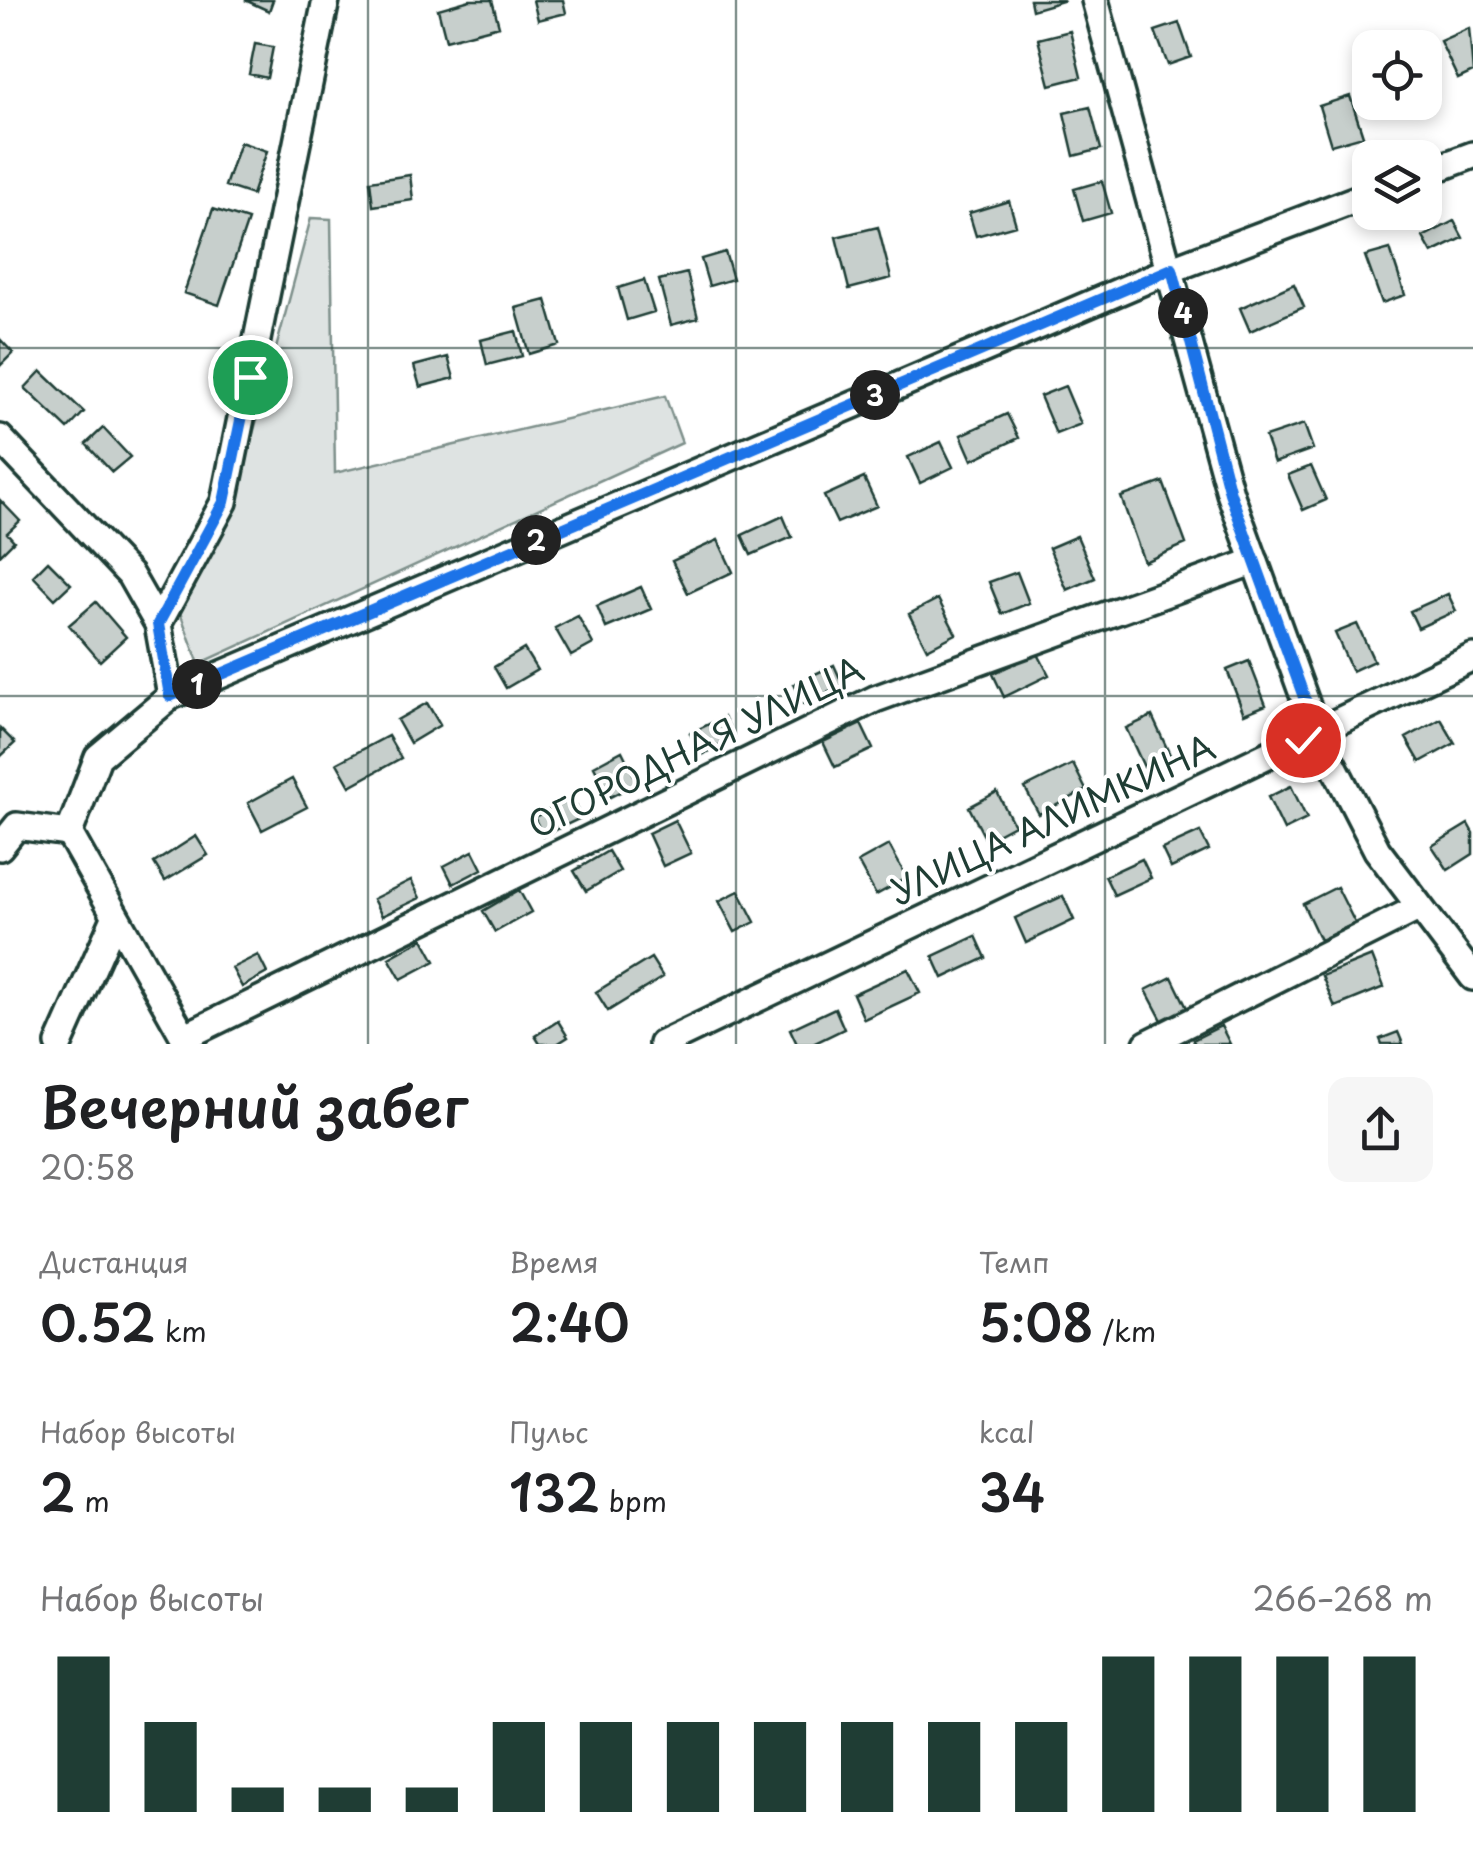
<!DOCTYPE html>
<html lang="ru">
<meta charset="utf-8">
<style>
:root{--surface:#fff;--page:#f6f6f6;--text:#202124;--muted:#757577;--accent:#1f3d34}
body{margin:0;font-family:"Playpen Sans",sans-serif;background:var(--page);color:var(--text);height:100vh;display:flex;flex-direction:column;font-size:38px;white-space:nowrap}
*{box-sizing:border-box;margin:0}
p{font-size:32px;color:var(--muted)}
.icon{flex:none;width:55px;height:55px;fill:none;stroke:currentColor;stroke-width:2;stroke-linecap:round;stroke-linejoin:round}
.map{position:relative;height:1044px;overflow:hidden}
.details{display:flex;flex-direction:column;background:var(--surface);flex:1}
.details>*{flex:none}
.fabs{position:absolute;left:1352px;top:30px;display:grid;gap:20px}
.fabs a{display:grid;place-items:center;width:90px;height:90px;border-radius:20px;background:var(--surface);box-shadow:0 5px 15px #0003;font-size:50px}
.pin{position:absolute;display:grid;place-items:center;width:85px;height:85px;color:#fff;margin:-42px;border:5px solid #fff;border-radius:50%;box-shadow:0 2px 10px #0007}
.km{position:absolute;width:50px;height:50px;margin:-25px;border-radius:50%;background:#222;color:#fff;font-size:28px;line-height:50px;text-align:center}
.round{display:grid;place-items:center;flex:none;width:105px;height:105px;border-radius:20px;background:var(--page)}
.head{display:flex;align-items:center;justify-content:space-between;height:170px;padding:0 40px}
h1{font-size:55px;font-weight:600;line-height:75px}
.stats{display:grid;grid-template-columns:repeat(3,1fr);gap:15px;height:170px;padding:10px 40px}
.stats div{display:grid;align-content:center}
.stats b{font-size:50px;font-weight:600}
.stats small{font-size:28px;font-weight:400}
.stats p{font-size:28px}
.chart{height:280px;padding:20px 40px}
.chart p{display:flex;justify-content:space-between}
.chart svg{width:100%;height:180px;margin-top:10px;stroke:var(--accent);stroke-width:6}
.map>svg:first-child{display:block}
</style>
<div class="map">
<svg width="1473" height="1044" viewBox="0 0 1473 1044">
<rect width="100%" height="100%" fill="#fff"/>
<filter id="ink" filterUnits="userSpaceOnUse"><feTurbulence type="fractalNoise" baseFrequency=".01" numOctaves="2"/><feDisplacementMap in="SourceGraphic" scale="20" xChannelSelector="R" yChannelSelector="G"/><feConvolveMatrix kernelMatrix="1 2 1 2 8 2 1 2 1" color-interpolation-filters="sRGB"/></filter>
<g filter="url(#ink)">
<path fill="#dee3e2" stroke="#7e908b" stroke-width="2.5" d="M 311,218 L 331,219 L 335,473 L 665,396 L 682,443 L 199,664 L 179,610 L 234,505 Z"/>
<path fill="#c7cfcc" stroke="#1f3d34" stroke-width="2.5" d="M 245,0 L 273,0 L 269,11 Z
M 470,0 L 492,0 L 499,26 L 446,40 L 438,9 Z
M 533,0 L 563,0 L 566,13 L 538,20 Z
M 1030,0 L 1062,0 L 1063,1 L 1032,10 Z
M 1179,23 L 1191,57 L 1168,65 L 1155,31 Z
M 1469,28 L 1473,72 L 1458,79 L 1440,41 Z
M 1070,31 L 1081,77 L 1050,85 L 1038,39 Z
M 255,44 L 273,47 L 267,78 L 249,74 Z
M 1350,96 L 1363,136 L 1331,145 L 1319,106 Z
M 1090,107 L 1101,149 L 1074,156 L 1064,113 Z
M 240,142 L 267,151 L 252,195 L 225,186 Z
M 410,175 L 413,200 L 373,206 L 370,181 Z
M 1102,181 L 1111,213 L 1083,221 L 1074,189 Z
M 1009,201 L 1016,225 L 976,236 L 969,213 Z
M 213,209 L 248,220 L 219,305 L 184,293 Z
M 1454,221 L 1463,238 L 1432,253 L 1423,237 Z
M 878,227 L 891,278 L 849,289 L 836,237 Z
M 1390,249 L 1405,295 L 1382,303 L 1365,256 Z
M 725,252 L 733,279 L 709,286 L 701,259 Z
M 687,273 L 698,318 L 671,325 L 659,280 Z
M 644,280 L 654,312 L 627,320 L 618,288 Z
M 1294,284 L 1304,307 L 1250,331 L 1240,308 Z
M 546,300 L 559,345 L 529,354 L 516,308 Z
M 516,331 L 522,356 L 487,365 L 481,340 Z
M 0,339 L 13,353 L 0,366 Z
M 448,357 L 454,378 L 420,387 L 414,366 Z
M 41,371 L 84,412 L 68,429 L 25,388 Z
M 1065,386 L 1081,424 L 1056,434 L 1040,396 Z
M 1007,414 L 1019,438 L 972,460 L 961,435 Z
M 1304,424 L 1313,449 L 1274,463 L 1265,437 Z
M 103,428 L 130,457 L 112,472 L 86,444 Z
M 941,442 L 953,467 L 920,483 L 908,457 Z
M 1311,466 L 1326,500 L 1303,510 L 1288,475 Z
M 864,478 L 877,506 L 837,523 L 824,496 Z
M 1163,482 L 1186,544 L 1144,562 L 1121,497 Z
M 0,500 L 20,521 L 7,533 L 14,541 L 0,555 Z
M 783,516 L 792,537 L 751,555 L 742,535 Z
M 1077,536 L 1095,578 L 1067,590 L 1049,548 Z
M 718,540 L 733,572 L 688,593 L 672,561 Z
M 48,561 L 71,584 L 55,599 L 33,576 Z
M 1017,572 L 1029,603 L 1002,614 L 989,582 Z
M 641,587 L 651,609 L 606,628 L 597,606 Z
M 1448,594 L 1456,611 L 1418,628 L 1410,611 Z
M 938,599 L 956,634 L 927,649 L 909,614 Z
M 96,602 L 126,637 L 100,661 L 69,625 Z
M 578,616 L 593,644 L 571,656 L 555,628 Z
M 1357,624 L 1374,661 L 1352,671 L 1335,633 Z
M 524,649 L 537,670 L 506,688 L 494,667 Z
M 1037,652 L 1049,675 L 1004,697 L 993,674 Z
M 1249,661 L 1266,705 L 1244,714 L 1227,670 Z
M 834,665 L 843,685 L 804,704 L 794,684 Z
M 427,703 L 440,725 L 410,743 L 397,720 Z
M 1152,716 L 1170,755 L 1144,767 L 1126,728 Z
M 724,717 L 735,738 L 701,755 L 690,733 Z
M 1441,719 L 1455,743 L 1420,762 L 1406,738 Z
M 861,724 L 873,749 L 835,767 L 823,742 Z
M 0,728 L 15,743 L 0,757 Z
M 388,736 L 401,758 L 350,786 L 337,763 Z
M 622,751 L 638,783 L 610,797 L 594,766 Z
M 1073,764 L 1086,790 L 1039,814 L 1025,788 Z
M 292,779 L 307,807 L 262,830 L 248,803 Z
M 1291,786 L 1307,819 L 1284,830 L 1268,797 Z
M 997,792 L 1014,825 L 986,840 L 969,807 Z
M 572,799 L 581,818 L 543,836 L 534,817 Z
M 675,820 L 691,853 L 663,866 L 648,833 Z
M 1468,824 L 1473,833 L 1473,854 L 1448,870 L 1432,846 Z
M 1200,832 L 1209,850 L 1171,868 L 1162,849 Z
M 196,836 L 208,855 L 165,881 L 154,863 Z
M 889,845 L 907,878 L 876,895 L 858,862 Z
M 473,851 L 482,869 L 453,884 L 444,866 Z
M 608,851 L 620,871 L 586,891 L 574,871 Z
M 1142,859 L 1151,878 L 1114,895 L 1105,876 Z
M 411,880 L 420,898 L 382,916 L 373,899 Z
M 1337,887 L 1355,923 L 1320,940 L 1303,904 Z
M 519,890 L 531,912 L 495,932 L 483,911 Z
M 739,891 L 755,922 L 735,932 L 719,901 Z
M 1063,896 L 1074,920 L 1026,943 L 1015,918 Z
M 976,936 L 986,958 L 943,978 L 933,956 Z
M 423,939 L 435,961 L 401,979 L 389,958 Z
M 258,955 L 267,973 L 242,987 L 232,968 Z
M 1372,956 L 1384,987 L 1335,1007 L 1322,976 Z
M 651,958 L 663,977 L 608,1011 L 596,992 Z
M 908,969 L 920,993 L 864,1019 L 853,994 Z
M 1172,977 L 1188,1010 L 1163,1022 L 1146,990 Z
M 835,1008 L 844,1029 L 813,1044 L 797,1044 L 790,1029 Z
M 558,1021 L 568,1037 L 557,1044 L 540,1044 L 535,1036 Z
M 1221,1026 L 1230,1044 L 1195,1044 L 1193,1040 Z
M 1398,1032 L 1403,1044 L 1382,1044 L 1380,1039 Z"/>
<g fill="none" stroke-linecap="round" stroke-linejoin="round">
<g stroke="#1f3d34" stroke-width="32">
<path id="minor" d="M 1095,0 L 1230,493 L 1317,733 L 1377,850 L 1473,977
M 1425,173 L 1473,155
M 0,438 L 130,575 L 158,624 L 171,696
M 158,624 L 224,502 L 326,0
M 69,833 L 188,1044
M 0,847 L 17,826 L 69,833 L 98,757 L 171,696 L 1172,269 L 1370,194
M 184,1037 L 875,699 L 1255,561
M 59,1044 L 115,918
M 662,1044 L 1473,657
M 1147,1044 L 1420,907"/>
</g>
<use href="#minor" stroke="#fff" stroke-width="25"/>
</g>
</g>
<g fill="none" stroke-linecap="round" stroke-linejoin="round" filter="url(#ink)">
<g stroke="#fff" stroke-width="20">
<path id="route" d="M 250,377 L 224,502 L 158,624 L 170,696 L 1172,269 L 1230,493 L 1317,733 L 1303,740"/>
</g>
<use href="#route" stroke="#1a73e8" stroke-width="12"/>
</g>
<path fill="none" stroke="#1f3d34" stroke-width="2.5" stroke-opacity="0.55" d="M 368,0 L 368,1044M 736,0 L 736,1044M 1105,0 L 1105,1044M 0,348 L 1473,348M 0,696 L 1473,696"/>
<g text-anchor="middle" stroke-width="8" stroke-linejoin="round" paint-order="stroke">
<g font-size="35" fill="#1f3d34" stroke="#fff">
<text transform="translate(696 748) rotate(-26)" y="12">ОГОРОДНАЯ УЛИЦА</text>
<text transform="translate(1053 820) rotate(-25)" y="12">УЛИЦА АЛИМКИНА</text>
</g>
</g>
</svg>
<div class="fabs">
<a><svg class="icon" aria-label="locate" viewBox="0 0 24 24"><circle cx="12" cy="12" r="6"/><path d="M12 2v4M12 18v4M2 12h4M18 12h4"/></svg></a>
<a><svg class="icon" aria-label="layers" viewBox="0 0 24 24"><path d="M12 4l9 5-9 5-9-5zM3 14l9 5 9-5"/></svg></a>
</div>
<div class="pin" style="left:250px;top:377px;background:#1e9e55"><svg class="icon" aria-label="arrive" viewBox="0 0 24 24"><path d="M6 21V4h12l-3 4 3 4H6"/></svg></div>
<div class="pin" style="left:1303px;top:740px;background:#d93025"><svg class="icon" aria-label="check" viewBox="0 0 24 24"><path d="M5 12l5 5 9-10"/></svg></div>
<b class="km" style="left:197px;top:684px">1</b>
<b class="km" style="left:536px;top:540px">2</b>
<b class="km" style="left:875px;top:395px">3</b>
<b class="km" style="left:1183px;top:313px">4</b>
</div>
<section class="details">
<div class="head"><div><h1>Вечерний забег</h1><p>20:58</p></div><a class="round"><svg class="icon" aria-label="share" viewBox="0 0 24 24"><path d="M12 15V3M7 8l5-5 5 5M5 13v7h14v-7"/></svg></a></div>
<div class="stats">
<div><p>Дистанция</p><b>0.52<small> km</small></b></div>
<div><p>Время</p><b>2:40</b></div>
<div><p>Темп</p><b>5:08<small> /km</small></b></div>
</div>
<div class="stats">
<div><p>Набор высоты</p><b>2<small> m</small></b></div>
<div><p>Пульс</p><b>132<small> bpm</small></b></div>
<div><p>kcal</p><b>34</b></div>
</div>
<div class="chart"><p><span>Набор высоты</span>266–268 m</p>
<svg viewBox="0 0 160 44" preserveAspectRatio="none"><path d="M5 44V6M15 44V22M25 44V38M35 44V38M45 44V38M55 44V22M65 44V22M75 44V22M85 44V22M95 44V22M105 44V22M115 44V22M125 44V6M135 44V6M145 44V6M155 44V6"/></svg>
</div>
</section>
